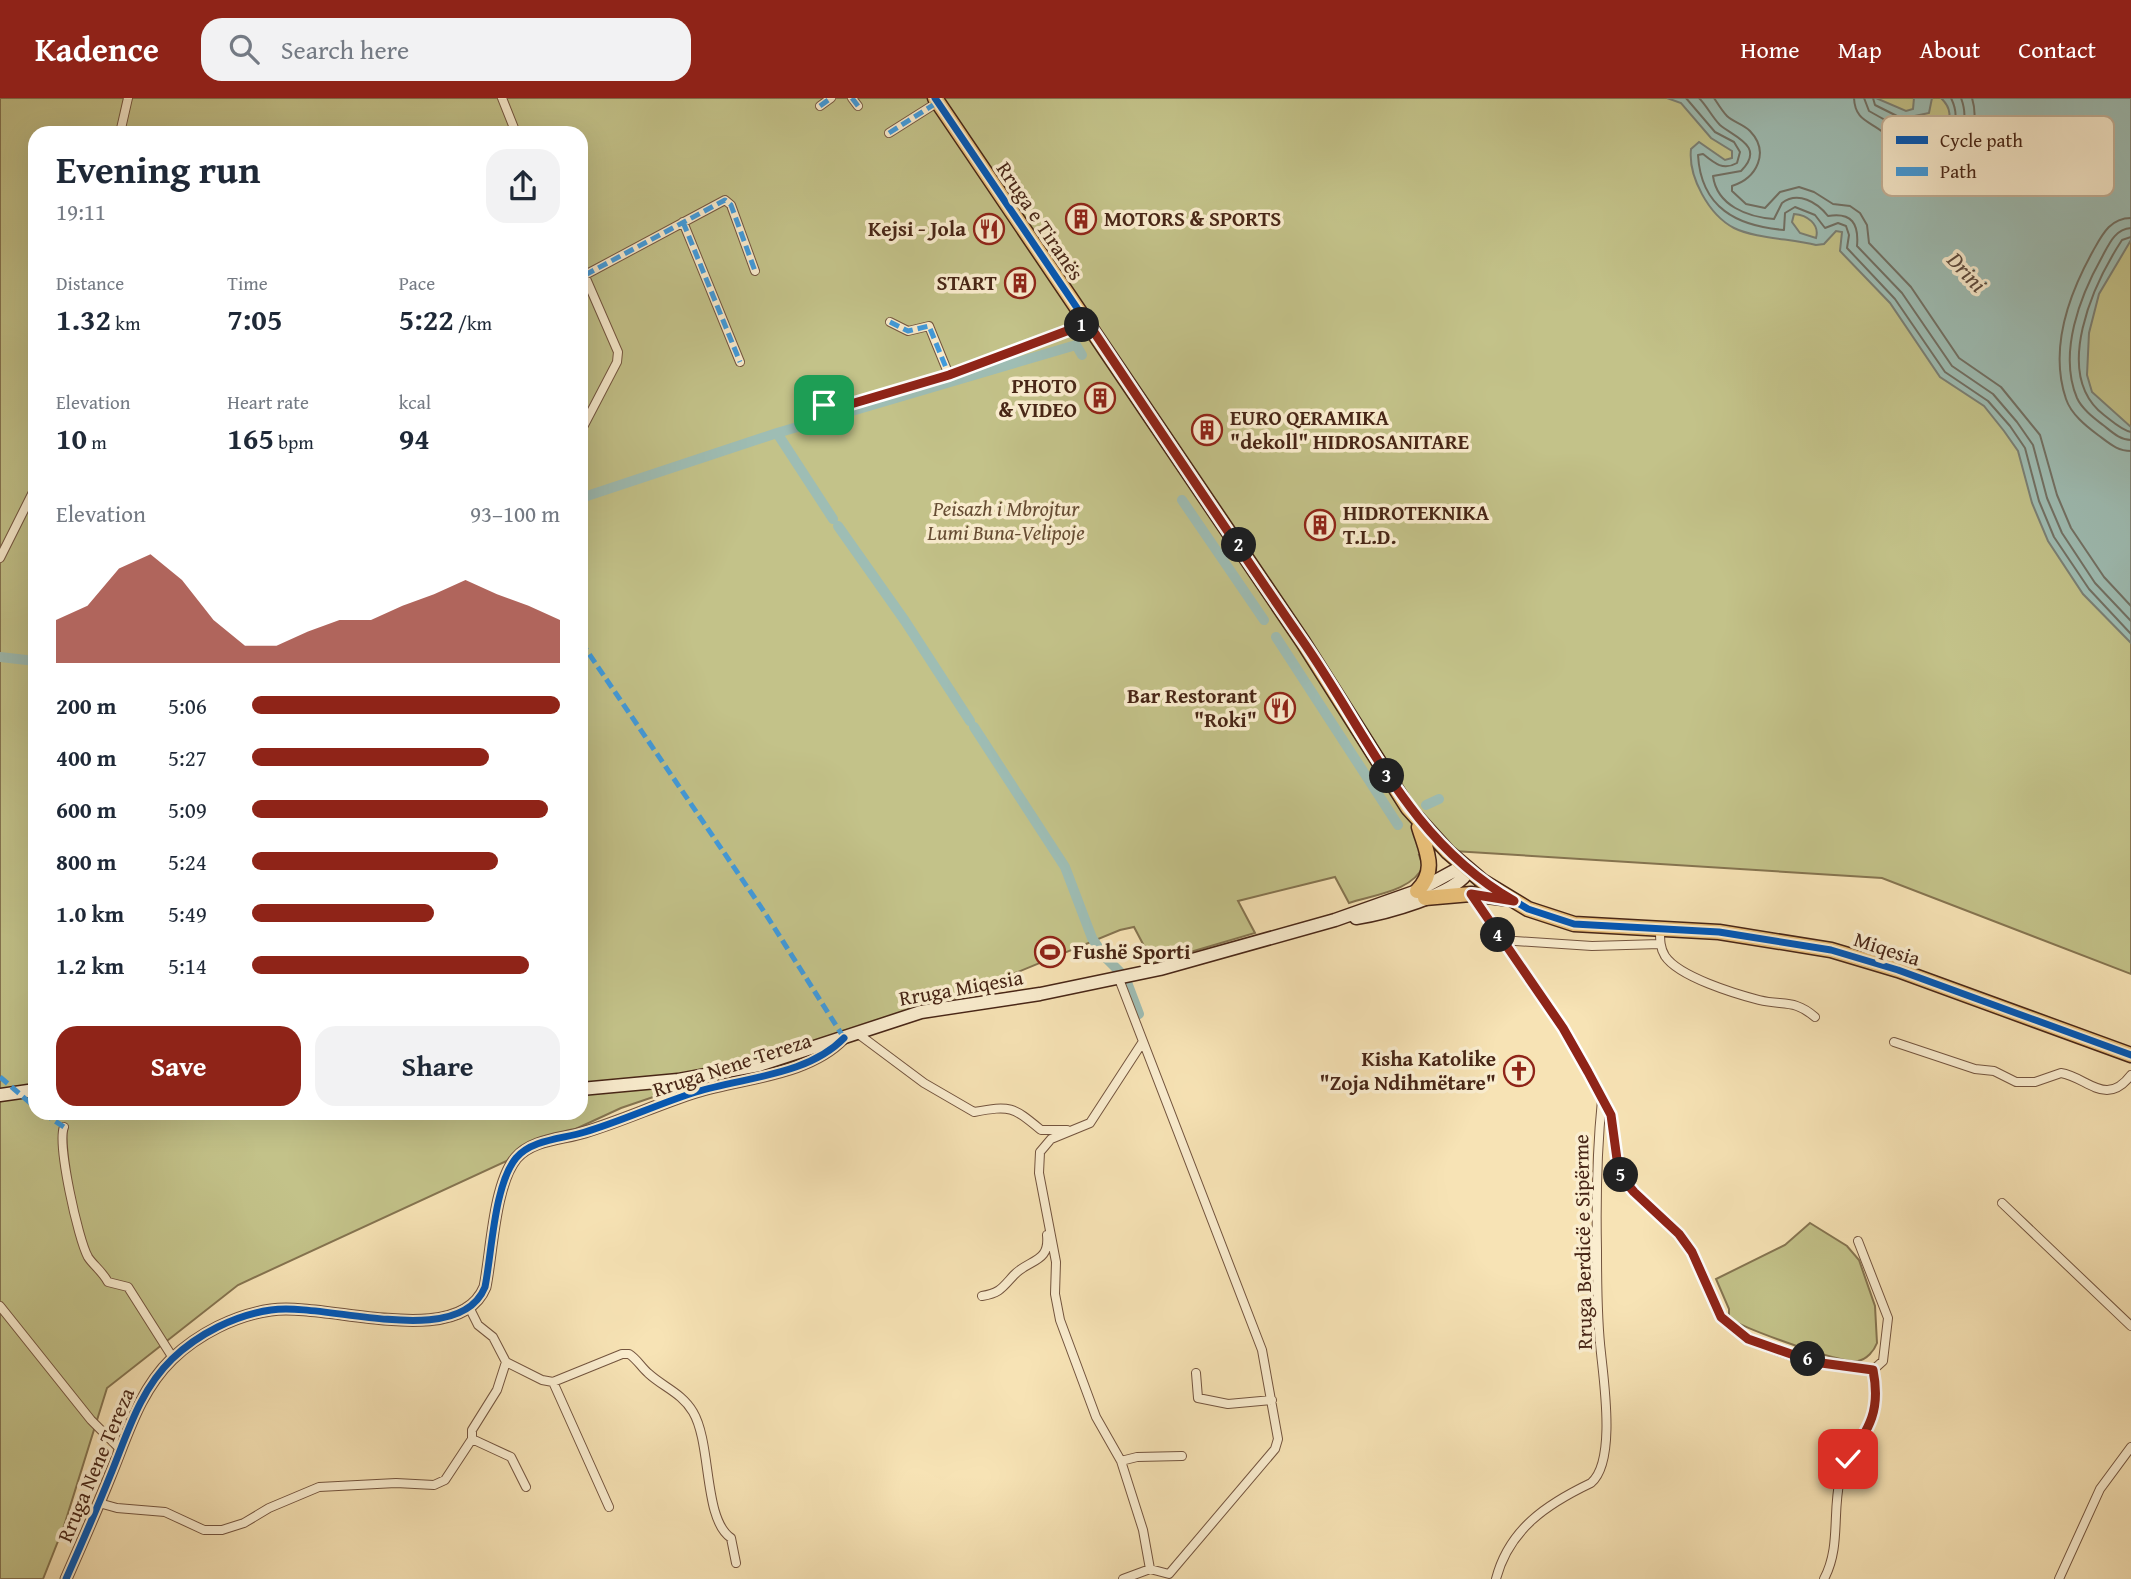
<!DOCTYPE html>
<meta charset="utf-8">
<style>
:root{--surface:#fff;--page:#f2f2f3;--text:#1f2937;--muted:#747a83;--accent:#8f2418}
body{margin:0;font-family:"Gentium Book Plus",serif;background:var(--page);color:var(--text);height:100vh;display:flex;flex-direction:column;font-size:26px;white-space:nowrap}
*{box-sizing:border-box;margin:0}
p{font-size:23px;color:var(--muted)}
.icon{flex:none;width:38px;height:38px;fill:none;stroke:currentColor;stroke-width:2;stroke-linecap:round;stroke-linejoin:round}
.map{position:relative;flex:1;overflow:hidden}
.sheet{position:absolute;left:28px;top:28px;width:560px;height:994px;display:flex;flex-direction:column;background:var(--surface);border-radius:21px;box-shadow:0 7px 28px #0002}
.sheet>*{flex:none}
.pin{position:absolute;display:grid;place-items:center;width:60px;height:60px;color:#fff;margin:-30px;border-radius:14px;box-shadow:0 4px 10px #0006}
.km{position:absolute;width:35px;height:35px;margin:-18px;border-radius:50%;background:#222;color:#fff;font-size:19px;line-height:35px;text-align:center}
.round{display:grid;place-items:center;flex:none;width:74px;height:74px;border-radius:21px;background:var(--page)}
.headline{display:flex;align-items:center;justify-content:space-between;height:119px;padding:0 28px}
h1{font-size:38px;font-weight:700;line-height:52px}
.metrics{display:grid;grid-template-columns:repeat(3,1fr);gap:10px;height:119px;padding:7px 28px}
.metrics div{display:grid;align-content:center}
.metrics b{font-size:30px;font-weight:700}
.metrics small{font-size:19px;font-weight:400}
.metrics p{font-size:19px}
.chart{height:196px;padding:14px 28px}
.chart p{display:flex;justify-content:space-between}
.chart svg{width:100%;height:126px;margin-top:7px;fill:var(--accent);opacity:.7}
.action{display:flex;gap:14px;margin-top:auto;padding:14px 28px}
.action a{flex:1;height:80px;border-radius:21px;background:var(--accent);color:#fff;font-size:28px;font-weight:700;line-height:80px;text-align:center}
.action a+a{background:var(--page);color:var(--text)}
ul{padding:0 28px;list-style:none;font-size:23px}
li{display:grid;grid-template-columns:112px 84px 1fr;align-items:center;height:52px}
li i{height:18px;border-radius:9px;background:var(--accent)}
header{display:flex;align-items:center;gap:42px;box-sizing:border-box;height:98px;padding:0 35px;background:var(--accent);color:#fff}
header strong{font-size:33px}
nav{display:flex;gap:38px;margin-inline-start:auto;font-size:24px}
.search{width:490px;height:63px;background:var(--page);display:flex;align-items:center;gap:18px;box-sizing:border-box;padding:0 24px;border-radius:21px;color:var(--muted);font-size:26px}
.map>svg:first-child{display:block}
</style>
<header>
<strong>Kadence</strong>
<div class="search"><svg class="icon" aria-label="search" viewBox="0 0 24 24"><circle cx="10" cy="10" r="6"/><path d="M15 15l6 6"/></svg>Search here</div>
<nav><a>Home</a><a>Map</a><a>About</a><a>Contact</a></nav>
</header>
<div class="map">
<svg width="2131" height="1481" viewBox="0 0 2131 1481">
<rect width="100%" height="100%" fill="#f7e3b5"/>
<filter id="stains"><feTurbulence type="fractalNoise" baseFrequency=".00286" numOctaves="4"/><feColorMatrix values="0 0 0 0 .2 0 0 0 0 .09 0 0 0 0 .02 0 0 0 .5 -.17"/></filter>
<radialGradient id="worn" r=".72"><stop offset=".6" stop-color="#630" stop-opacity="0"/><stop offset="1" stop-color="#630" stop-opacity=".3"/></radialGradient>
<path fill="#c3c289" stroke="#857450" stroke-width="2" fill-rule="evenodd" d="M 0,0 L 2131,0 L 2131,876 L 1882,780 L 1437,752 L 1419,757 L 1423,768 C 1413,793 1373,797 1349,805 L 1335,779 L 1238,803 L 1255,835 L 1153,865 L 1134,829 L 1120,832 L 918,915 L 788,953 L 621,1010 L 238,1187 L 107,1290 L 64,1428 L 43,1481 L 0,1481 ZM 35,35 L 581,35 L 581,1015 L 35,1015 Z
M 1810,1125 L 1847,1148 L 1859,1162 L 1875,1208 L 1877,1245 C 1874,1253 1867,1261 1858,1263 C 1841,1266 1745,1231 1729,1220 L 1729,1211 L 1716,1181 L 1785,1147 Z"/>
<path fill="#9ebdb4" stroke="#7b8075" stroke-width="2" fill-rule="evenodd" d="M 1667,0 L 1876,0 L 1906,13 L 1913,11 L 1914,0 L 1932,0 L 1929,15 L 1915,18 L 1911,25 L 1914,33 C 1938,44 1963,21 1941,0 L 2131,0 L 2131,142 L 2099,196 L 2089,235 L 2087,277 L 2092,294 L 2131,329 L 2131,545 L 2083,496 L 2048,443 L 2032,405 L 2018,353 L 2004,333 L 1984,308 L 1940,279 L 1890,205 L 1840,153 L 1842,134 L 1836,133 L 1824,146 L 1816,147 C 1792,141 1754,140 1734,130 C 1709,117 1688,79 1691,51 L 1699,44 L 1725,62 L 1732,60 L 1732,53 L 1711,40 L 1681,5 ZM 1794,116 C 1807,117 1820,126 1816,140 L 1800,135 L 1792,124 Z"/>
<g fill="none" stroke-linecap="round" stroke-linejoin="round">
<path stroke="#727165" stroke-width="2" d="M 1686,0 L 1715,34 L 1734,44 L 1740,54 L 1737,65 C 1723,73 1714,65 1703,56 L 1698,57 C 1701,110 1737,128 1784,132 L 1785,115 L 1795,109 L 1815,117 L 1825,130 L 1838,125 L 1846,128 L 1849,137 L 1847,150 L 1895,201 L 1945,274 L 1988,303 L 2010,328 L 2025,350 L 2039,403 L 2054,439 L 2089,491 L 2131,536
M 1699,0 C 1707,8 1712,19 1720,27 C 1734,39 1766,48 1741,73 L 1713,78 C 1717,108 1748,119 1774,121 L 1782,105 C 1798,93 1817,104 1828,118 C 1852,114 1859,126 1857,148 L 1902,195 L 1952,268 L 1993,296 L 2017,324 L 2033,347 L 2047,400 L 2062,435 L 2095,485 L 2131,523
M 1714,0 C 1718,6 1722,13 1727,18 C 1733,24 1743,26 1750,33 C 1770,54 1757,80 1732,88 L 1732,93 L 1746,106 L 1765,110 L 1780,94 L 1799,89 L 1814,94 L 1833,106 L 1850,108 L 1860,115 L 1867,127 L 1869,145 L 1911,189 L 1959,260 L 2001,289 L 2040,337 L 2057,397 L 2071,430 L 2104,479 L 2131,508
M 1854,0 C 1855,23 1870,23 1884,35 C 1892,42 1893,53 1905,58 C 1946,77 1985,43 1972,0
M 1864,0 L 1869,13 L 1894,27 L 1905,46 C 1939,65 1976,40 1961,0
M 1873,0 L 1875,7 L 1903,21 C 1908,62 1973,45 1951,0
M 2131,120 C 2110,120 2102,137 2093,153 C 2069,196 2049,251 2066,301 C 2071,316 2086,328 2098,337 C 2109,345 2117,353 2131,353
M 2131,130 C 2115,131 2109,146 2102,159 C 2080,198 2058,255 2077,300 C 2082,311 2094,320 2103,327 C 2112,334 2120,342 2131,342
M 2131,139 L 2122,142 C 2094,185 2051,276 2104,317 C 2112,323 2121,332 2131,334"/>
<path stroke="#9ebdb4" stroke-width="10" d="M 777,335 L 833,421
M 581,400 L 777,335 L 1076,247 L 1082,257
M 1182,402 L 1264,522
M 838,428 L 905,523 L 970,623
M 1276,539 L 1398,727
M 0,559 L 35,563
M 974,629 L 1065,769 L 1092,840 L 1104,858 L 1125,879 L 1139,916
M 1426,707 L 1439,701"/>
<g stroke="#73543e" stroke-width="10">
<path id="minor" d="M 502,0 L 516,35
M 852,0 L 858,8
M 820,8 L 831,0
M 120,35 L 128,0
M 889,35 L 938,4
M 683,124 L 740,264
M 581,169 L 618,254 L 617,264 L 581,333
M 585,177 L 725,102 L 731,107 L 755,173
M 890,224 L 908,233 L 929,228 L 949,277
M 821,297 L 827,310 L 834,311 L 949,277 L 1088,225
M 0,460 L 35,390
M 1471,796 C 1492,826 1512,858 1533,889 C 1561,929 1591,970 1610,1016 C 1618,1036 1610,1059 1621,1078 C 1638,1107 1671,1123 1690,1151 C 1706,1176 1709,1210 1733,1229 C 1770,1259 1827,1267 1873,1272 L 1883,1263 L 1888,1220 L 1858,1143
M 1660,832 C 1660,842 1660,850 1665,858 C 1679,879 1736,896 1759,902 C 1784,908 1794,901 1815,919
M 1501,842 L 1592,848 L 1660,846
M 1119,881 L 1262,1252 L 1278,1341 L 1275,1351 L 1169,1476 L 1150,1471 L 1123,1481
M 857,935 L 924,985 L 974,1014 C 1011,1007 1013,1009 1041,1032 L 1067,1032
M 1894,944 L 1975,971 L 1994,973 L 2016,984 L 2035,984 L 2061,975 C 2087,979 2106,1010 2131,977
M 1142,945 L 1090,1025 L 1051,1041 L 1040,1054 L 1039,1075 L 1056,1164 L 1055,1196 L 1060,1222 L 1096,1319 L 1121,1363 L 1143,1432 L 1150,1471
M 64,1029 C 57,1046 78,1141 88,1159 C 93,1167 102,1173 108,1184 L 128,1189 L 173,1260
M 2002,1105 L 2131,1228
M 982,1198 C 1000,1195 1002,1190 1014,1177 C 1029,1161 1050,1165 1047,1137
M 0,1208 L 91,1322 L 121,1352
M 470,1211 L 478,1227 L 493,1239 L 506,1264 L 542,1282 L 553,1284 L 622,1256 L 629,1256 C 637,1261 641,1269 648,1275 C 663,1289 682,1295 693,1314 C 712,1346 703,1421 731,1440 L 736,1465
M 506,1264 L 497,1292 L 472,1332 L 472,1341 L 511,1359 L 526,1389
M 1196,1275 L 1198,1300 L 1228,1306 L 1272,1302
M 553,1284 L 609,1409
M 1121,1363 L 1137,1359 L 1182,1358
M 99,1405 L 117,1410 L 165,1414 L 204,1432 L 222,1432 L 244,1425 L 269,1410 L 319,1389 L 396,1385 L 434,1387 L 445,1382 L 472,1341
M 1496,1481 C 1509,1431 1547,1406 1591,1385 C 1616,1364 1604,1285 1601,1255 C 1597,1222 1597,1186 1597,1152 C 1596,1102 1597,1051 1602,1002
M 1824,1481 C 1841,1449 1832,1415 1840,1381 C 1852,1333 1886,1335 1873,1272
M 2059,1481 L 2100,1391 L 2131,1349"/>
</g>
<g stroke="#73543e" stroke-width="13">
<path id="tertiary" d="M 66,1481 C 81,1447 96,1413 110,1378 C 127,1337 139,1293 172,1261 C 198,1236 235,1217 271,1212 C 328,1204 459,1253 485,1189 C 492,1154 494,1087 516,1060 C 532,1041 563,1041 585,1034 C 622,1023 658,1006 696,994 C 744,979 807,978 844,940"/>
</g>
<g stroke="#472516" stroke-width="15">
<path id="secondary" d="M 1356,820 C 1382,816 1457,797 1469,772
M 581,991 L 678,982 L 759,967 L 921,914 L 1040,896 L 1160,871 L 1335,822 L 1417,793 L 1463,768
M 0,997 L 35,992"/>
</g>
<g stroke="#472516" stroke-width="17">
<path id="primary" d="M 935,0 L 1303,544 L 1408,710 L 1448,754 L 1482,783 L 1528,811 L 1574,826 L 1719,834 L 1831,852 L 1898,872 L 2131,957
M 1417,793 C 1438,772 1426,753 1419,729
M 1425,800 L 1471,796 L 1503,800"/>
</g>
<use href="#minor" stroke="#faedcf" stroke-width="8"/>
<use href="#tertiary" stroke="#faedcf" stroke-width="10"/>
<use href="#secondary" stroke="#faedcf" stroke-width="12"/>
<use href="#primary" stroke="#ecc27a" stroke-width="14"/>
<path stroke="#409cdf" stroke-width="5" stroke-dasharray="10 5" stroke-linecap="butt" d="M 852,0 L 858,8
M 820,8 L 831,0
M 889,35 L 938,4
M 683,124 L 740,264
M 585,177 L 725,102 L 731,107 L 755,173
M 890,224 L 908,233 L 929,228 L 949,277
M 821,297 L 827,310 L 834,311 L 949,277 L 1088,225
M 581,544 L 765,815 L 844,940
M 0,979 L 35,1009
M 43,1015 L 64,1029"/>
<g stroke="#faedcf" stroke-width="11">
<path id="cycleway" d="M 935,0 L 1303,544 L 1408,710 L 1448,754 L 1482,783 L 1528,811 L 1574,826 L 1719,834 L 1831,852 L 1898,872 L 2131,957
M 66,1481 C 81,1447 96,1413 110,1378 C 127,1337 139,1293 172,1261 C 198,1236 235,1217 271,1212 C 328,1204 459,1253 485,1189 C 492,1154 494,1087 516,1060 C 532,1041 563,1041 585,1034 C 622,1023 658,1006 696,994 C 744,979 807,978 844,940"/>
</g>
<use href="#cycleway" stroke="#0057b8" stroke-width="7"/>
</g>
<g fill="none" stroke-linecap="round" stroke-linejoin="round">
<g stroke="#fff" stroke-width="14">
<path id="route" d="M 824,307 L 834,311 L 949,277 L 1088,225 C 1159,331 1230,438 1302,542 C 1369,638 1408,742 1514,803 L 1471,796 L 1563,930 L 1588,974 L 1611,1017 L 1619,1076 L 1634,1094 L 1679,1136 L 1692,1154 L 1721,1219 L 1748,1241 L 1814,1264 L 1873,1272 C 1881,1312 1870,1329 1848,1361"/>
</g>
<use href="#route" stroke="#8f2418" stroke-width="9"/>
</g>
<defs>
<g id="building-ring" transform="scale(1.575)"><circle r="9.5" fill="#faedcf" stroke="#8f2418" stroke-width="1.5"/><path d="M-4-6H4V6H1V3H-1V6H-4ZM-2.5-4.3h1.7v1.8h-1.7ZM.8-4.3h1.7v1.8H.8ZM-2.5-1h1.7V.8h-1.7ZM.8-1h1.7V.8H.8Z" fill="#8f2418"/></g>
<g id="restaurant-ring" transform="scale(1.575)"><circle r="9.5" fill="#faedcf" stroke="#8f2418" stroke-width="1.5"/><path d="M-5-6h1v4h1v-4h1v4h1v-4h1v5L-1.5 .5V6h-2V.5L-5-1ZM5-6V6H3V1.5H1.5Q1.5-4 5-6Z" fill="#8f2418"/></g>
<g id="stadium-ring" transform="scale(1.575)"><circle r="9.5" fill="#faedcf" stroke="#8f2418" stroke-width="1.5"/><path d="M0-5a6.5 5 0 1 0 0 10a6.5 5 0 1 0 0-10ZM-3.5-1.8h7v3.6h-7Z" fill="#8f2418"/></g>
<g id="church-ring" transform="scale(1.575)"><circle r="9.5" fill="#faedcf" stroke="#8f2418" stroke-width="1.5"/><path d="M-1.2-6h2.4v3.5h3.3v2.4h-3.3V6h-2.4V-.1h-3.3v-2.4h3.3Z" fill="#8f2418"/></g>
</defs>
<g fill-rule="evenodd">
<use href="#building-ring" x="1081" y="121"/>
<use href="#restaurant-ring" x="989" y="131"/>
<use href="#building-ring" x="1020" y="185"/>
<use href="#building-ring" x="1100" y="300"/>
<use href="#building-ring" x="1207" y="332"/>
<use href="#building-ring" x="1320" y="427"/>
<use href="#restaurant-ring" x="1280" y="610"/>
<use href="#stadium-ring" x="1050" y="854"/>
<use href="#church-ring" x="1519" y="973"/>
</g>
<g text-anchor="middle" stroke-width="7" stroke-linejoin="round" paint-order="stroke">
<g font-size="21" font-weight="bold" fill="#472516" stroke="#faedcf" text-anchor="end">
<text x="1104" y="128" text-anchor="start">MOTORS &amp; SPORTS</text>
<text x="966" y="138">Kejsi - Jola</text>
<text x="997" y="192">START</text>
<text x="1077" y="295">PHOTO<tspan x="1077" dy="24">&amp; VIDEO</tspan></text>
<text x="1230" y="327" text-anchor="start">EURO QERAMIKA<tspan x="1230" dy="24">"dekoll" HIDROSANITARE</tspan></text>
<text x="1343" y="422" text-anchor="start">HIDROTEKNIKA<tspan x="1343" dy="24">T.L.D.</tspan></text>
<text x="1257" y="605">Bar Restorant<tspan x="1257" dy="24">"Roki"</tspan></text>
<text x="1073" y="861" text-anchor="start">Fushë Sporti</text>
<text x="1496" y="968">Kisha Katolike<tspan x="1496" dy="24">"Zoja Ndihmëtare"</tspan></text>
</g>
<g font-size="21" fill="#472516" stroke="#faedcf">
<text transform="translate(1040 123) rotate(56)" y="7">Rruga e Tiranës</text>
<text transform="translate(1887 851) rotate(18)" y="7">Miqesia</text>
<text transform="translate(961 890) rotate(-10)" y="7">Rruga Miqesia</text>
<text transform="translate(732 967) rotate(-18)" y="7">Rruga Nene Tereza</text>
<text transform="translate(1583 1144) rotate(-91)" y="7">Rruga Berdicë e Sipërme</text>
<text transform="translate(96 1367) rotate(-67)" y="7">Rruga Nene Tereza</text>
</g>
<g font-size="21" font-style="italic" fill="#664c33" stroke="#faedcf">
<text x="1006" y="418">Peisazh i Mbrojtur<tspan x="1006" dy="24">Lumi Buna-Velipoje</tspan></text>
</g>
<g font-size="23" font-style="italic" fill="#5d4b3e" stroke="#faedcf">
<text transform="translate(1967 174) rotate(47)" y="8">Drini</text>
</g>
</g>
<rect x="1882" y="18" width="232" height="80" rx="10" fill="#faedcf" stroke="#c4b198" stroke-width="2"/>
<rect x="1896" y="38" width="32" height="8" fill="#0057b8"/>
<rect x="1896" y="69" width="32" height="9" fill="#409cdf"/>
<g font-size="19" fill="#472516">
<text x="1940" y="49">Cycle path</text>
<text x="1940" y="80">Path</text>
</g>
<rect width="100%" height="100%" filter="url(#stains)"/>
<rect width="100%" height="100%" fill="url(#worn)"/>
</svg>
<div class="pin" style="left:824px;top:307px;background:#1e9e55"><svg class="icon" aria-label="arrive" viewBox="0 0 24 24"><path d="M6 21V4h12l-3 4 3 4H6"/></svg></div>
<div class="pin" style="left:1848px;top:1361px;background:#d93025"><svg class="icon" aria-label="check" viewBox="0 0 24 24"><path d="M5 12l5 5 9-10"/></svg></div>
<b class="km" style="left:1082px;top:227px">1</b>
<b class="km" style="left:1239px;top:447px">2</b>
<b class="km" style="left:1387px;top:678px">3</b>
<b class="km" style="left:1498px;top:837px">4</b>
<b class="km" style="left:1621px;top:1077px">5</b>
<b class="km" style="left:1808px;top:1261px">6</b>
<section class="sheet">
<div class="headline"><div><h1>Evening run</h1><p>19:11</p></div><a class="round"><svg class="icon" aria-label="share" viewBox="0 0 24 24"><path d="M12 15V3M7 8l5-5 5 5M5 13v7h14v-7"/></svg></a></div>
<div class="metrics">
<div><p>Distance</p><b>1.32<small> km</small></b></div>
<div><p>Time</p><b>7:05</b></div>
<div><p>Pace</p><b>5:22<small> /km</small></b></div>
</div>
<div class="metrics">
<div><p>Elevation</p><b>10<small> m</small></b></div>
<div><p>Heart rate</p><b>165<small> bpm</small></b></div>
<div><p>kcal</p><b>94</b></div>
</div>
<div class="chart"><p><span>Elevation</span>93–100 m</p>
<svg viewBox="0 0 160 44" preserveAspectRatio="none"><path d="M0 44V29L10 24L20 11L30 6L40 15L50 29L60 38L70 38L80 33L90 29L100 29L110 24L120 20L130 15L140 20L150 24L160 29V44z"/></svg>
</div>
<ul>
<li><b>200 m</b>5:06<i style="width:100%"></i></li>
<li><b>400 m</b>5:27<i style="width:77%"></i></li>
<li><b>600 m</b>5:09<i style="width:96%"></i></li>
<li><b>800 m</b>5:24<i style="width:80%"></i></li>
<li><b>1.0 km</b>5:49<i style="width:59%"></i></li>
<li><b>1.2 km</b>5:14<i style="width:90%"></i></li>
</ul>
<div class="action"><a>Save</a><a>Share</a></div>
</section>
</div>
